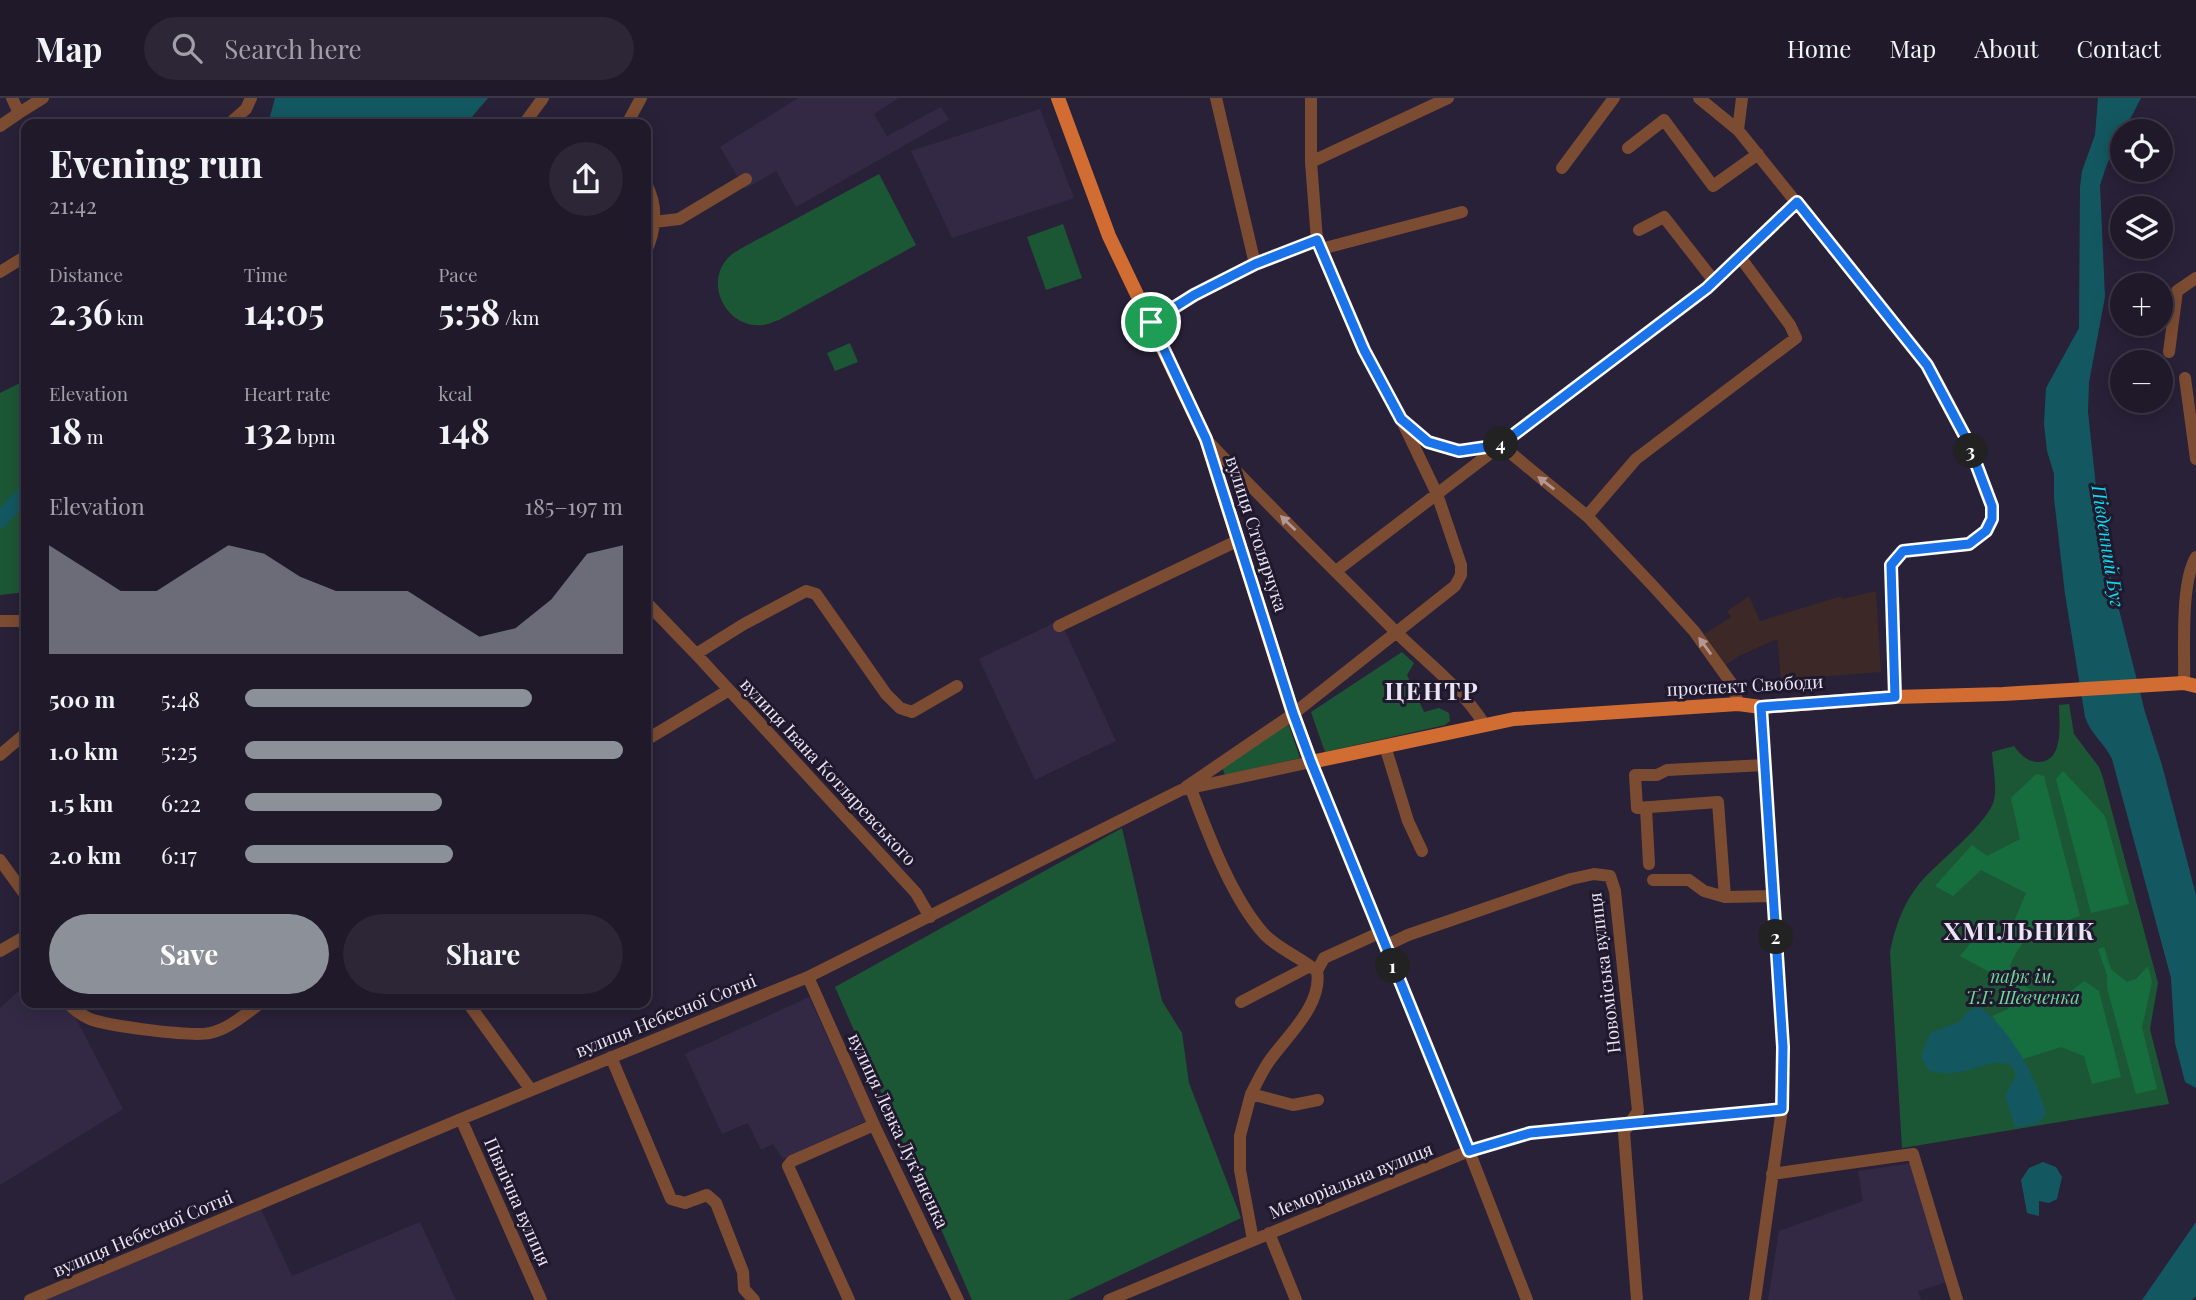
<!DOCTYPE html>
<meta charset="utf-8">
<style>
:root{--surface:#1f192a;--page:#2c2636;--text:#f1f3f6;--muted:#a1a0a8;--line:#3c3847;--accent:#8c9099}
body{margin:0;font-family:"Playfair Display",serif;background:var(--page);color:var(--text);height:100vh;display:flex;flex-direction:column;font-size:26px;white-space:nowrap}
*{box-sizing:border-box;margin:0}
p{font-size:23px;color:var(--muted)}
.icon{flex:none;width:38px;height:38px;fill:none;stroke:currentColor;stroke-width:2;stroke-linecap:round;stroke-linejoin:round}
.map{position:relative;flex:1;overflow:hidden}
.side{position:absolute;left:21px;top:21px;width:630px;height:889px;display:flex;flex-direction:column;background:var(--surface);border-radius:14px;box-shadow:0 4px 18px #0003,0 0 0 2px var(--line)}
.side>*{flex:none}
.controls{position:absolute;left:2110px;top:21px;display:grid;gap:14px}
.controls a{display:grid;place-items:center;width:63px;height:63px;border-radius:50%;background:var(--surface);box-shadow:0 4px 18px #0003,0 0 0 2px var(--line);font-size:35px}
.pin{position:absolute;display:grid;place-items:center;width:60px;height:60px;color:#fff;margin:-30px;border:4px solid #fff;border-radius:50%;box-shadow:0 2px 7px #0007}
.km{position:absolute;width:35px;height:35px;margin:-18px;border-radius:50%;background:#222;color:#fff;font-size:19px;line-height:35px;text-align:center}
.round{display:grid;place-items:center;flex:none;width:74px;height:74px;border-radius:37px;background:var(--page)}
.summary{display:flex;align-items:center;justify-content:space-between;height:119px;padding:0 28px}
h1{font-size:38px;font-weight:700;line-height:52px}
.figures{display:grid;grid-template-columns:repeat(3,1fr);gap:10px;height:119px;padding:7px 28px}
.figures div{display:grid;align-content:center}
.figures b{font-size:35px;font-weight:700}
.figures small{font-size:19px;font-weight:400}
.figures p{font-size:19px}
.chart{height:196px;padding:14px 28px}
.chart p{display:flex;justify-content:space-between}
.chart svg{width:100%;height:126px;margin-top:7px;fill:var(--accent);opacity:.7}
.primary-button{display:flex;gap:14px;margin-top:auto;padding:14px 28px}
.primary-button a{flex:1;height:80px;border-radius:42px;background:var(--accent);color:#fff;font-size:28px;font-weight:700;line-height:80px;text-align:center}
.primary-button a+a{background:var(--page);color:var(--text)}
ul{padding:0 28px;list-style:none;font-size:23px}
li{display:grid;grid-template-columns:112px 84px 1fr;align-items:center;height:52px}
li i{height:18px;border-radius:9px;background:var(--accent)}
header{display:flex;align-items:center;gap:42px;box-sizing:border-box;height:98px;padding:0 35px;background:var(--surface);border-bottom:2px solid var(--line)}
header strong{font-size:33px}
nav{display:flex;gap:38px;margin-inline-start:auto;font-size:24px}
.search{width:490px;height:63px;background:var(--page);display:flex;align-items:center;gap:18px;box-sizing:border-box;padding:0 24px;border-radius:38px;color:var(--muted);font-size:26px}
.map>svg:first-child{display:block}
</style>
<header>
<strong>Map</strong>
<div class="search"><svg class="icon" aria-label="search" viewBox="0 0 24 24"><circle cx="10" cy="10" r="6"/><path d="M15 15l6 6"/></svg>Search here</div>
<nav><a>Home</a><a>Map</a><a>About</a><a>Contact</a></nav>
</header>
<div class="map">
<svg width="2196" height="1202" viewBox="0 0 2196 1202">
<rect width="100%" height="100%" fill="#292138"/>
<path fill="#3b2827" d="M 1876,493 L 1881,574 L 1781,582 L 1777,541 L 1739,558 L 1726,567 L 1704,536 L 1731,519 L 1727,513 L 1749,498 L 1760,523 L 1841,498 L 1842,501 Z"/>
<path fill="#332945" d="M 798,0 L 899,0 L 874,16 L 887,38 L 941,9 L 949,22 L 796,109 L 776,73 L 745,91 L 720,49 Z
M 1040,11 L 1074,100 L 952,140 L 911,53 Z
M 1060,522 L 1116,643 L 1035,682 L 979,561 Z
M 26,886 L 26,905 L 68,905 L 123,1011 L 0,1087 L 0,910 Z
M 809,899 L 866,1023 L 783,1061 L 773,1046 L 761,1052 L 748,1025 L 722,1036 L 685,956 Z
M 1913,1065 L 1947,1184 L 1918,1193 L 1921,1202 L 1768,1202 L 1779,1133 L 1863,1103 L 1858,1073 Z
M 259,1107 L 292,1178 L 420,1124 L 456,1202 L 42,1202 Z"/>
<path fill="#1c5735" d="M 879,76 L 916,147 L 779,222 C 774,223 768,227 763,227 C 728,231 704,188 727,161 C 730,157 736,154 740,151 Z
M 1063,126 L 1082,180 L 1046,192 L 1027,139 Z
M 850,245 L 858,264 L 835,273 L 827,255 Z
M 26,282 L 26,494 L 0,497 L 0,295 Z
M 1402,554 L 1414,565 L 1407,577 L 1424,614 L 1439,610 L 1449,615 L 1450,623 L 1445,627 L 1325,654 L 1311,614 Z
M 2069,606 L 2074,636 L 2099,669 L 2103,680 L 2158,885 L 2150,931 L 2169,1006 L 1902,1050 L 1890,854 C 1895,829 1903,806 1919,786 C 1935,766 1989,725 1994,702 C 1997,688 1993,669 1992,654 L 2014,648 C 2020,656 2026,663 2037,664 C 2065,665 2059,625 2059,607 Z
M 1288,625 L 1300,660 L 1225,677 L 1222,669 Z
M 1122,730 L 1162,903 L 1182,935 L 1189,985 L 1241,1120 L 1068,1202 L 972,1202 L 835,889 Z"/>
<path fill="#166e3f" d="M 2063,673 L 2105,718 L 2129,806 L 2091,815 L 2056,681 Z
M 2036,676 L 2044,678 L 2080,818 C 2045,830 2025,830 2010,868 C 2026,893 2034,898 2063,900 L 2084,883 L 2099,893 L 2121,979 L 2092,986 L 2084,958 L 2061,949 L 2023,961 L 1992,918 L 2008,911 L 2014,896 L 2006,883 L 1960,858 L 1975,840 L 2009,835 L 2026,795 L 1981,772 L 1953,798 L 1935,788 L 1972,747 L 1987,758 L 2020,741 L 2011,700 Z
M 2104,849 L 2111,871 L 2127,884 L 2136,881 L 2148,868 L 2152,884 L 2142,929 L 2157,991 L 2136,996 L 2107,890 L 2107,877 L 2098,851 Z"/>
<path fill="#135860" d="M 275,0 L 488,0 L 466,26 L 268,26 Z
M 2098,0 L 2141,0 L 2107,66 L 2100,87 L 2105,199 L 2089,284 L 2088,314 L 2100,426 L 2112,484 L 2145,614 L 2162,667 L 2196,797 L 2196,990 L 2185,984 L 2175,945 L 2171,880 L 2112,661 C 2105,646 2090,635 2085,619 L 2065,496 L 2054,400 L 2054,376 L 2047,353 L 2044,326 L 2046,290 L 2079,230 L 2080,89 L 2082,73 L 2095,37 Z
M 1980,909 C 2012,934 2035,977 2046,1015 L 2038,1026 L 2015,1029 L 2005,998 L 2016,977 L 2012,968 C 1986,955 1964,985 1928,972 L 1921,958 L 1930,935 L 1959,924 L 1969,912 Z
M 2043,1064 L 2056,1069 L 2062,1079 L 2057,1101 L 2049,1105 L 2039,1103 L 2039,1118 L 2027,1115 L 2021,1082 L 2029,1070 Z
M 2196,1124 L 2196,1198 L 2192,1202 L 2142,1202 Z"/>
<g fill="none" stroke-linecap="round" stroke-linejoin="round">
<path stroke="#135860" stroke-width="16" d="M 0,422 L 26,394"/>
<path stroke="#7c4c32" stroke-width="12" d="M 1216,0 L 1255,166
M 1699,0 L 1738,32 L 1927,267 L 1967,342 L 1992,408 L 1992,421 L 1986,433 L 1969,446 L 1903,453 L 1891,467 L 1895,599
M 19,15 L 43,0
M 229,26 L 246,11 L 251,0
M 524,26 L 543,0
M 627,26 L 641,0
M 0,28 L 19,15 L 12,0
M 1738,32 L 1742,0
M 1628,50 L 1664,22 L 1713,88 L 1758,56
M 1311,64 L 1448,0
M 1562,70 L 1614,0
M 646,86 C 658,107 656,132 646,153
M 654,124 L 679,121 L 746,81
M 1639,132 L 1664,119 L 1714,183
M 1321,151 L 1462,114
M 0,174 L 26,158
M 1151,224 L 1194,197 L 1255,166 L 1317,142
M 2169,254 L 2177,193 L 2196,180
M 2185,280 L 2196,361
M 1406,325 L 1428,344 L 1459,353 L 1501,347 L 1587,418 L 1654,489 L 1694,533 L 1734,589 L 1738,606
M 1206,341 C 1267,407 1332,469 1395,533 C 1425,563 1461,589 1484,626
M 1587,418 L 1636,361 L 1796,240 L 1790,227 L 1740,159
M 1336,473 L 1707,190 L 1797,104
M 646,504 L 696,556
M 0,523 L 26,523
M 1059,528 L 1239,442
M 2184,585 C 2185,552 2180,486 2196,459
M 646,642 L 729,592
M 1385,648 L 1408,723 L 1422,753
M 0,657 L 26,635
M 1186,689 L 1293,616 L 1455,488 L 1461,477 L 1461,467 L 1437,396 L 1401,321 L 1364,252 L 1317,142 L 1311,64 L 1311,0
M 1191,691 C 1208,736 1232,801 1265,837 C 1277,849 1296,858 1310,868
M 1646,710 L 1649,766
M 0,762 L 26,798
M 1653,782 L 1689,782 L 1704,793 L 1725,799 L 1773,798
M 1725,799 L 1718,704 L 1637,710 L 1635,677 L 1657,677 L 1667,672 L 1765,667
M 930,819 L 916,795 L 696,556 L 744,526 L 806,493 L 816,496 L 886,596 L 900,610 L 912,614 L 957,588
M 1385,848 L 1408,837 L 1571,781 L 1594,776 L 1610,778 L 1615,793 L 1638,1013 L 1624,1034 L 1637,1202
M 0,853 L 26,838
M 1317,873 L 1324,860 L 1379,835
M 808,879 L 874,1027 L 958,1202
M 1241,904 L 1310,868 L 1317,873 C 1323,906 1288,937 1270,962 C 1262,973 1257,985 1251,996
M 68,905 C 74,912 81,917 90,921 C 109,928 191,939 210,935 C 229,931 245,916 261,905
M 468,905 L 531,992
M 611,959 L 671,1101 L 685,1105 L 707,1097 L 716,1105 L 743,1174 L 744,1191 L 754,1202
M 461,1021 L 541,1202
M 1772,1076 L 1913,1056 L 1957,1202
M 1269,1135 L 1296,1202
M 1253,1142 L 1240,1072 L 1240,1038 L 1251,996 L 1293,1007 L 1318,1002
M 30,1202 L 461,1021 L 808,879 L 1181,692 L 1311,664 L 1469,1053 L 1527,1202
M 849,1202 L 788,1068 L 792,1063 L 874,1027
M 1109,1202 L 1469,1053 L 1530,1035 L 1782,1011
M 1755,1202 L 1782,1011 L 1783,949 L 1761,609"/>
<path stroke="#d16d33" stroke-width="14" d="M 1058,0 L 1109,138 L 1206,341 L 1293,616 L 1311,664 L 1514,621 L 1738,606 L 1761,609 L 1895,599 L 2003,596 L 2184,585 L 2196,588"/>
</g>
<defs><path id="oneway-solid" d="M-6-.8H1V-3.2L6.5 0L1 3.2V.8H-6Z" transform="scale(1.75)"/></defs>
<g fill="#b39893">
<use href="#oneway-solid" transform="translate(1546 385) rotate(-142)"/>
<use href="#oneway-solid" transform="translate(1288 425) rotate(-136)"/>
<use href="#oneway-solid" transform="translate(1705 548) rotate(-126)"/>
</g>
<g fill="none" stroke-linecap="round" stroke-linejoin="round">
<g stroke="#fff" stroke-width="14">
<path id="route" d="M 1797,104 L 1927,267 L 1967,342 L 1992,408 L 1992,421 L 1986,433 L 1969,446 L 1903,453 L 1891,467 L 1895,599 L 1761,609 L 1783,949 L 1782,1011 L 1530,1035 L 1469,1053 L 1311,664 L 1293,615 L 1206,341 L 1151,224 L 1194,197 L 1255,166 L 1317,142 L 1364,252 L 1401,321 L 1428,344 L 1459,353 L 1500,347 L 1707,190 Z"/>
</g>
<use href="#route" stroke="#1a73e8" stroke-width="9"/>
</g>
<g text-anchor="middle" stroke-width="6" stroke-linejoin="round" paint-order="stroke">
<g font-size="18" fill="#eae5f4" stroke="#20182d">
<text transform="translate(1256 436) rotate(72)" y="6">вулиця Столярчука</text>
<text transform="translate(1745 588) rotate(-3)" y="6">проспект Свободи</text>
<text transform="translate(828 674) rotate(47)" y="6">вулиця Івана Котляревського</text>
<text transform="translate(1605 875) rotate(-97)" y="6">Новоміська вулиця</text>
<text transform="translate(666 918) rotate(-22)" y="6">вулиця Небесної Сотні</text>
<text transform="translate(898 1033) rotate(65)" y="6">вулиця Левка Лук'яненка</text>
<text transform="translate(1351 1083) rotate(-22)" y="6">Меморіальна вулиця</text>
<text transform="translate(517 1104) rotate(66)" y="6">Північна вулиця</text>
<text transform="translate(143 1136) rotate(-23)" y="6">вулиця Небесної Сотні</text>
</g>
<g font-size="18" font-style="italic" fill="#6dd996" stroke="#20182d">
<text x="2023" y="885">парк ім.<tspan x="2023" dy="21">Т.Г. Шевченка</tspan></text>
</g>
<g font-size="19" font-style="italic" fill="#0cdef1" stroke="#20182d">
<text transform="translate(2108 448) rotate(81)" y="7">Південний Буг</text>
</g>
<g font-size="24" font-weight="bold" letter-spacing="2" fill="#eae5f4" stroke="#20182d">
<text x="1432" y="602">ЦЕНТР</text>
<text x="2020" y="842">ХМІЛЬНИК</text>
</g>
</g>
</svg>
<div class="controls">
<a><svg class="icon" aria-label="locate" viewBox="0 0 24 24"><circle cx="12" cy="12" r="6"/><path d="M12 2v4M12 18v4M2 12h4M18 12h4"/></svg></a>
<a><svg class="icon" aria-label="layers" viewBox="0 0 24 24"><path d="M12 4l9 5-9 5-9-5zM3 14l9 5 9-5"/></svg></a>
<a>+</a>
<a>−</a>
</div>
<div class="pin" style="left:1151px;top:224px;background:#1e9e55"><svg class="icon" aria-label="arrive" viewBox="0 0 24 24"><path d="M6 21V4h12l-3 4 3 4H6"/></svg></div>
<b class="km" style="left:1393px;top:868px">1</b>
<b class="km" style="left:1776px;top:839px">2</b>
<b class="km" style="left:1971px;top:353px">3</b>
<b class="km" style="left:1501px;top:346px">4</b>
<section class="side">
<div class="summary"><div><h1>Evening run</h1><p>21:42</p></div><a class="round"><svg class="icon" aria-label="share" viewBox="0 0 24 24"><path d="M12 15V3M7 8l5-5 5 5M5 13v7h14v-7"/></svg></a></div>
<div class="figures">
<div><p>Distance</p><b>2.36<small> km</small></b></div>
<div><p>Time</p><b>14:05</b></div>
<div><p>Pace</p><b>5:58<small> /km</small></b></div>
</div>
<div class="figures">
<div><p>Elevation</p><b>18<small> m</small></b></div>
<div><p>Heart rate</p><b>132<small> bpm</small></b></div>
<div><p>kcal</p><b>148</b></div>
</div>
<div class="chart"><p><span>Elevation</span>185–197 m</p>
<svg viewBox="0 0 160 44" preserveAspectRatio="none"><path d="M0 44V6L10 14L20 22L30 22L40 14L50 6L60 9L70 17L80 22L90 22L100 22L110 30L120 38L130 35L140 25L150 9L160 6V44z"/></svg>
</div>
<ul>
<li><b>500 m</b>5:48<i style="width:76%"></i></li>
<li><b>1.0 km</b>5:25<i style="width:100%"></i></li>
<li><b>1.5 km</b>6:22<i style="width:52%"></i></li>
<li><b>2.0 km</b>6:17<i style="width:55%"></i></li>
</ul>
<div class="primary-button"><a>Save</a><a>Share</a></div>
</section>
</div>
